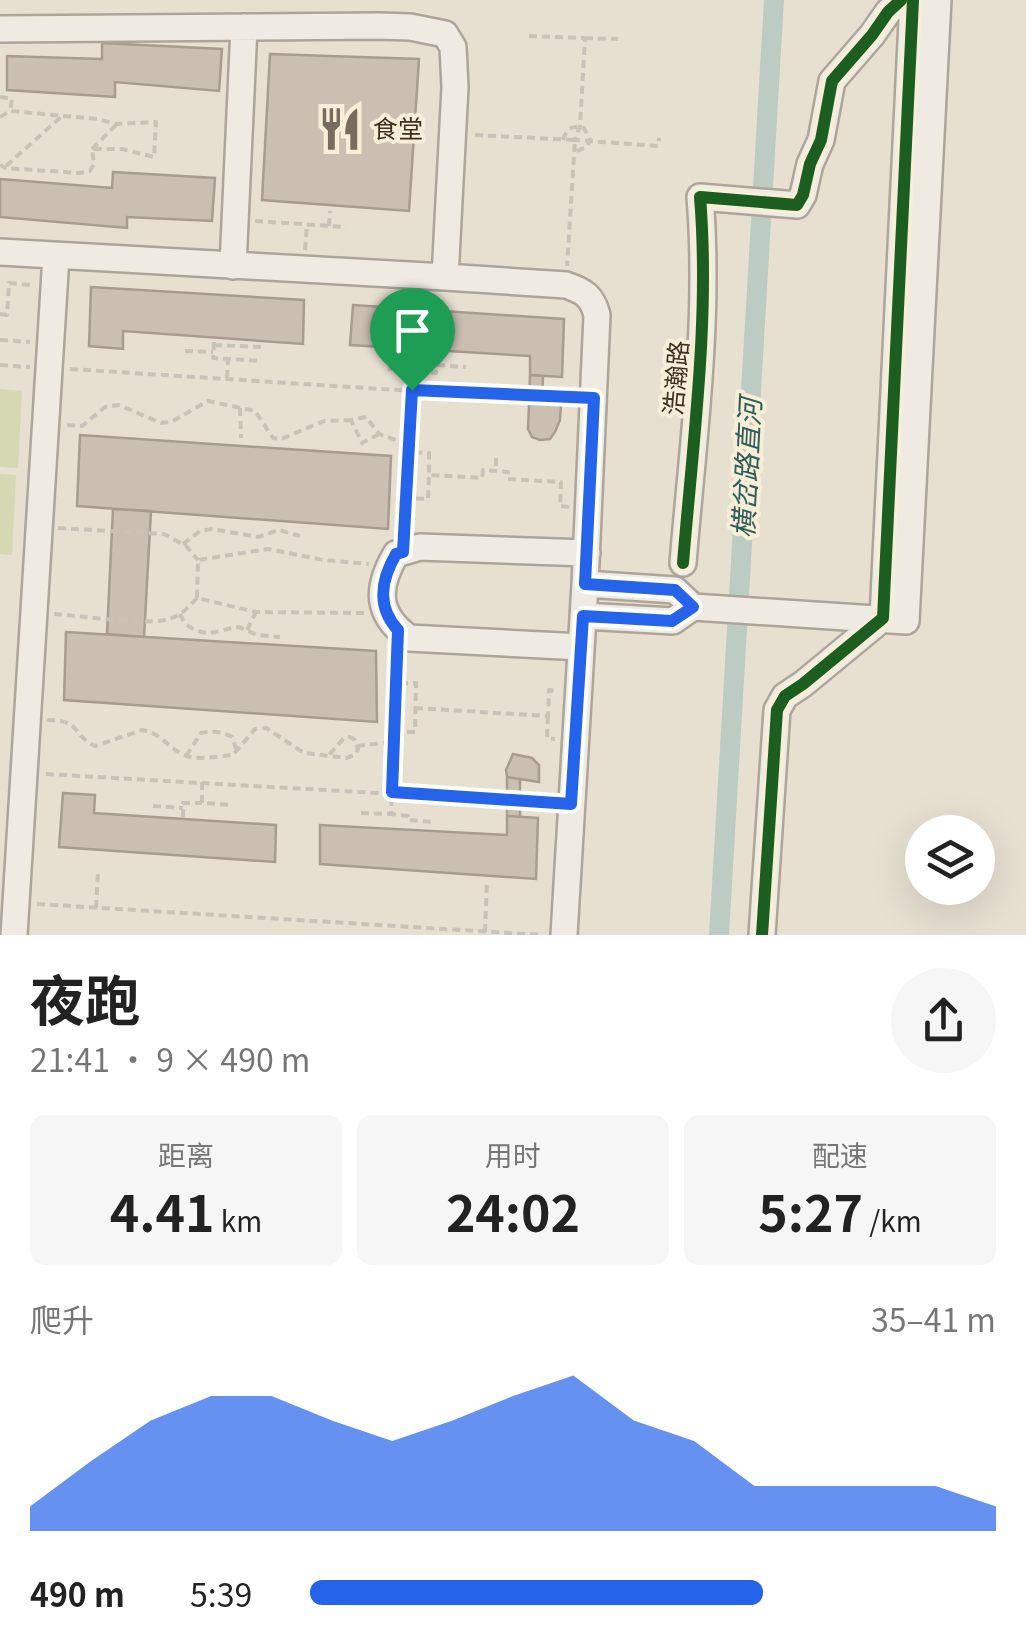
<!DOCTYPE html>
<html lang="zh">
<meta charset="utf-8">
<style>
:root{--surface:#fff;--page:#f6f6f6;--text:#222;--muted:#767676;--accent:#2563eb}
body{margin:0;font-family:Georgia,"Noto Sans SC",serif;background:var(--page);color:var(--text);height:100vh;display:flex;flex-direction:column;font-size:38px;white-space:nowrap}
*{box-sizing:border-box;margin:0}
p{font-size:32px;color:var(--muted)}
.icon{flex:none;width:55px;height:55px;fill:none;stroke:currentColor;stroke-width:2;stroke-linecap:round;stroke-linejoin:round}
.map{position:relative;height:935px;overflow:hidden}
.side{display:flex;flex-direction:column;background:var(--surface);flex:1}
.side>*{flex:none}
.controls{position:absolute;left:905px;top:815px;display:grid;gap:20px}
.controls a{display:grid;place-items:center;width:90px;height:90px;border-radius:50%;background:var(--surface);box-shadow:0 10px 40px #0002;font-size:50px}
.pin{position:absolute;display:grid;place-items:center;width:85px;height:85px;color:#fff;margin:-102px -42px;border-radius:50% 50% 50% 0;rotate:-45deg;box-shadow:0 0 10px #0007}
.pin .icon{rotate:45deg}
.round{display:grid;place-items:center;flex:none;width:105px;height:105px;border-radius:52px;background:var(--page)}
.head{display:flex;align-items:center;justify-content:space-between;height:170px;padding:0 30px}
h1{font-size:55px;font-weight:700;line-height:75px}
.stats{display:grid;grid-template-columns:repeat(3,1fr);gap:15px;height:170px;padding:10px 30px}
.stats div{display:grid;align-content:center;border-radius:15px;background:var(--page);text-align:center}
.stats b{font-size:50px;font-weight:700}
.stats small{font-size:28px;font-weight:400}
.stats p{font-size:28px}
.chart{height:280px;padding:20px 30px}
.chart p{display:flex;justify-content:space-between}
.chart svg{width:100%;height:180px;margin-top:10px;fill:var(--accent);opacity:.7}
ul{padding:0 30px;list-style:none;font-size:32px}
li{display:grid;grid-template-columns:160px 120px 1fr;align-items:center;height:75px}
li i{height:25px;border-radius:12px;background:var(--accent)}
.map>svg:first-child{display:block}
</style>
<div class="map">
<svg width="1026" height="935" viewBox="0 0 1026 935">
<rect width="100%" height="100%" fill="#e7e0d1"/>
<path fill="#d6d7b3" d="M 0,389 L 22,391 L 18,468 L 0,467 Z
M 0,474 L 16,475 L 12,555 L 0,554 Z"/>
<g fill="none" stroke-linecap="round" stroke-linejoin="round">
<path stroke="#bcccc2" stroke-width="20" d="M 719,935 L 774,0"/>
</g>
<path fill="#cbbfb2" stroke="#a89c90" stroke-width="2.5" d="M 102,43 L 222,49 L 219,91 L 115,82 L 115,97 L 7,90 L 7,56 L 102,59 Z
M 270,54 L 419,59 L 409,211 L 262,200 Z
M 113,172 L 215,178 L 212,221 L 127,217 L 127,228 L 0,217 L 0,179 L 112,188 Z
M 91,287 L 304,300 L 303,344 L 123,331 L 123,349 L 89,346 Z
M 353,305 L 564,319 L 562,377 L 530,375 L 530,356 L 350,345 Z
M 530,375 L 543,376 L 542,404 L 529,404 Z
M 529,404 L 561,405 L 560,420 L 555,432 L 550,439 L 540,440 L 532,437 L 528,429 Z
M 80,435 L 391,456 L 388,529 L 77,506 Z
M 113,509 L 151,511 L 144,637 L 107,634 Z
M 66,632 L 376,651 L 377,722 L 64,700 Z
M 513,754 L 532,758 L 539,765 L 539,782 L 507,777 L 506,770 Z
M 507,777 L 520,779 L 520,817 L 507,816 Z
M 63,793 L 95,795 L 94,813 L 276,825 L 275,862 L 59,847 Z
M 507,816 L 538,818 L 536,879 L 320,864 L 320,825 L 507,835 Z"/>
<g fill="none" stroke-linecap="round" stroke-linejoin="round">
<g stroke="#ada599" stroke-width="30">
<path id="minor" d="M 0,29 L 379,26 L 410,27 L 445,34 L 453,47 L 455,87 L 445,277 L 566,285 C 584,291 592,296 597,315 L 585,584 L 564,935
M 0,252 L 445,277
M 233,266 L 244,27
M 683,563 C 693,441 710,319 700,197 L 797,205 L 803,195 L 810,164 L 821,140 L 832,81 L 872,35 L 888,12 L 901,0
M 693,607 L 906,621 L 938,0
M 583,616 L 673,621 L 693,607 L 675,590 L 585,584
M 581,647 L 409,638 C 376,614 376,588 396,554 L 420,547 L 587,553
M 14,935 L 56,256
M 762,935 L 777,710 L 785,696 L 803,684 L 883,618 L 913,0"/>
</g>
<path stroke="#c8c2b9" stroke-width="4" stroke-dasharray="8 5" stroke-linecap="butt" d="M 529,36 L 585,38 L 580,126 L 575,140 L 658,146 L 659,138
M 585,38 L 618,39
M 0,97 L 12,99 L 10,111
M 0,117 L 10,111 L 97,119 L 117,124 L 156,122 L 154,157 L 122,149 L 92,149 L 94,164 L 90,171 L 80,173 L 5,168 L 0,165
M 475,135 L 575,140 L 567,266
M 563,140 C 566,129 573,124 584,128 L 590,140 L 587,147 L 574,152
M 92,149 L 117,124
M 6,166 L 62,116
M 255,221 L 346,227
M 329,226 L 330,211
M 305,250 L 307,225
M 0,314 L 7,315 L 9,283 L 31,285
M 0,340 L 30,342
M 214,342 L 213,358 L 261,361
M 214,345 L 262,347
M 185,351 L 213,352
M 389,355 L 437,357
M 0,365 L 30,367
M 437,365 L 466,367
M 70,369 L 413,391
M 388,369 L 418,371 L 417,391
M 418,371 L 436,373 L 437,354
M 227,378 L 228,359
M 240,408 L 241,438
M 67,425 L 82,426 L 105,407 L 119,405 L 161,423 L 171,422 L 208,401 L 255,411 L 273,438 L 281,439 L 324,421 L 351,420
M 379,434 L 362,443 L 351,420 L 366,417 L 379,434 L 410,445
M 496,458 L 496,471
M 406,497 L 410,452
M 569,507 L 560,506 L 561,482 L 508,479 L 508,472 L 483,470 L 482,478 L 429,475 L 429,453 L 410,452 L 413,391 L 570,397
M 405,527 L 406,498 L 428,499 L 429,475
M 58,528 L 164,534 L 186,546 L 198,560
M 183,544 L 200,531 L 212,529 L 258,537 L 279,530 L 300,536
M 364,613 L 256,612 L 197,598 L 198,560 L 268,549 L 323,560 L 369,564
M 54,614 C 84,616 138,625 165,620 C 178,618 188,608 197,598
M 180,614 L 185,624 C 209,640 215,630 239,627 L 257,635 L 280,637
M 247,630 L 256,612
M 397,655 L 391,814 L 408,816 L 408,820 L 434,822
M 415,708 L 548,716 L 549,690 L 555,691
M 548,716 L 547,738 L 555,739
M 47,720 C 84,721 69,733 95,746 L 142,730 C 160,732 168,748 184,755 C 197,761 219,756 233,755 L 255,729 L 266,728 L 304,753 L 347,758 L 356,754 L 358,749 L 355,740 L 350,737 L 344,738 L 328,756
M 394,732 L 415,732 L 416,683 L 396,683
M 357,746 L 392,742
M 186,756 L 201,733 C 213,731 222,731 232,737 L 237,751
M 46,774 L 551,803
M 202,782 L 202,803 L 232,805
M 153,806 L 183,808
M 361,813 L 391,814
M 183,817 L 183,803 L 202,803
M 37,904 L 542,935
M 96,908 L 98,872
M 485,932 L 487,880"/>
<use href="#minor" stroke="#efebe3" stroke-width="25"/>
<g stroke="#f7eed8" stroke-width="19">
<path id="cycleway" d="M 683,563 C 693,441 710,319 700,197 L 797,205 L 803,195 L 810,164 L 821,140 L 832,81 L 872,35 L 888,12 L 901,0
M 762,935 L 777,710 L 785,696 L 803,684 L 883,618 L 913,0"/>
</g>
<use href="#cycleway" stroke="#1b5e20" stroke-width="12"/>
</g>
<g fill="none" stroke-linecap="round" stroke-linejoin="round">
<g stroke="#fff" stroke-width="20">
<path id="route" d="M 412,390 L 594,398 L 585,584 L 675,590 L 693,607 L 672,621 L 583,616 L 571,804 L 392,792 L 398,630 C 376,606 381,580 396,554 L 403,552 Z"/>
</g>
<use href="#route" stroke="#2563eb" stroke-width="12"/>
</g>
<defs>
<g id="restaurant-bare" transform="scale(3.45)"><path d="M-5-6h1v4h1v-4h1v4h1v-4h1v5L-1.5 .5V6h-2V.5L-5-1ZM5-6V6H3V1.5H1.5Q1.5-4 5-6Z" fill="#786c5e" stroke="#f7eed8" stroke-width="2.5" paint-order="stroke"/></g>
</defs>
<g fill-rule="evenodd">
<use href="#restaurant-bare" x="340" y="129"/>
</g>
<g text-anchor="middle" stroke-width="8" stroke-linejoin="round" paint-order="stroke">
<g font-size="25" fill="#3d2e20" stroke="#f7eed8" text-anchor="start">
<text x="373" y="138">食堂</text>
</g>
<g font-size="25" fill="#3d2e20" stroke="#f7eed8">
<text transform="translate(676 378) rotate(-85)" y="9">浩瀚路</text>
</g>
<g font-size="28" font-style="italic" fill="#2f5d5a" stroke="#f7eed8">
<text transform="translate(747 468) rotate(-87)" y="10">横岔路直河</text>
</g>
</g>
</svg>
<div class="controls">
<a><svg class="icon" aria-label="layers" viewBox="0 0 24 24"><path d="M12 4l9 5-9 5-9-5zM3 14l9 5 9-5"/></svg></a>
</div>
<div class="pin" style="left:412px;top:390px;background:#1e9e55"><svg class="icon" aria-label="arrive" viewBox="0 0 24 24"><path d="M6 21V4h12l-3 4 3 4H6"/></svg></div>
</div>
<section class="side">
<div class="head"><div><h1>夜跑</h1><p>21:41 · 9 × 490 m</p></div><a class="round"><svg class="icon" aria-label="share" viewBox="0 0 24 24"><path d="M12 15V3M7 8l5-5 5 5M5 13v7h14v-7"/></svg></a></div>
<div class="stats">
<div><p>距离</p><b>4.41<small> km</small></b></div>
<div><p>用时</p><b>24:02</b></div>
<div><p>配速</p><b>5:27<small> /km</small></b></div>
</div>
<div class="chart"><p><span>爬升</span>35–41 m</p>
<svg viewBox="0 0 160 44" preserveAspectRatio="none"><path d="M0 44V38L10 27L20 17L30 11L40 11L50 17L60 22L70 17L80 11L90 6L100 17L110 22L120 33L130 33L140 33L150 33L160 38V44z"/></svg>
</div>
<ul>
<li><b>490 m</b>5:39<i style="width:66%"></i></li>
</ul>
</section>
